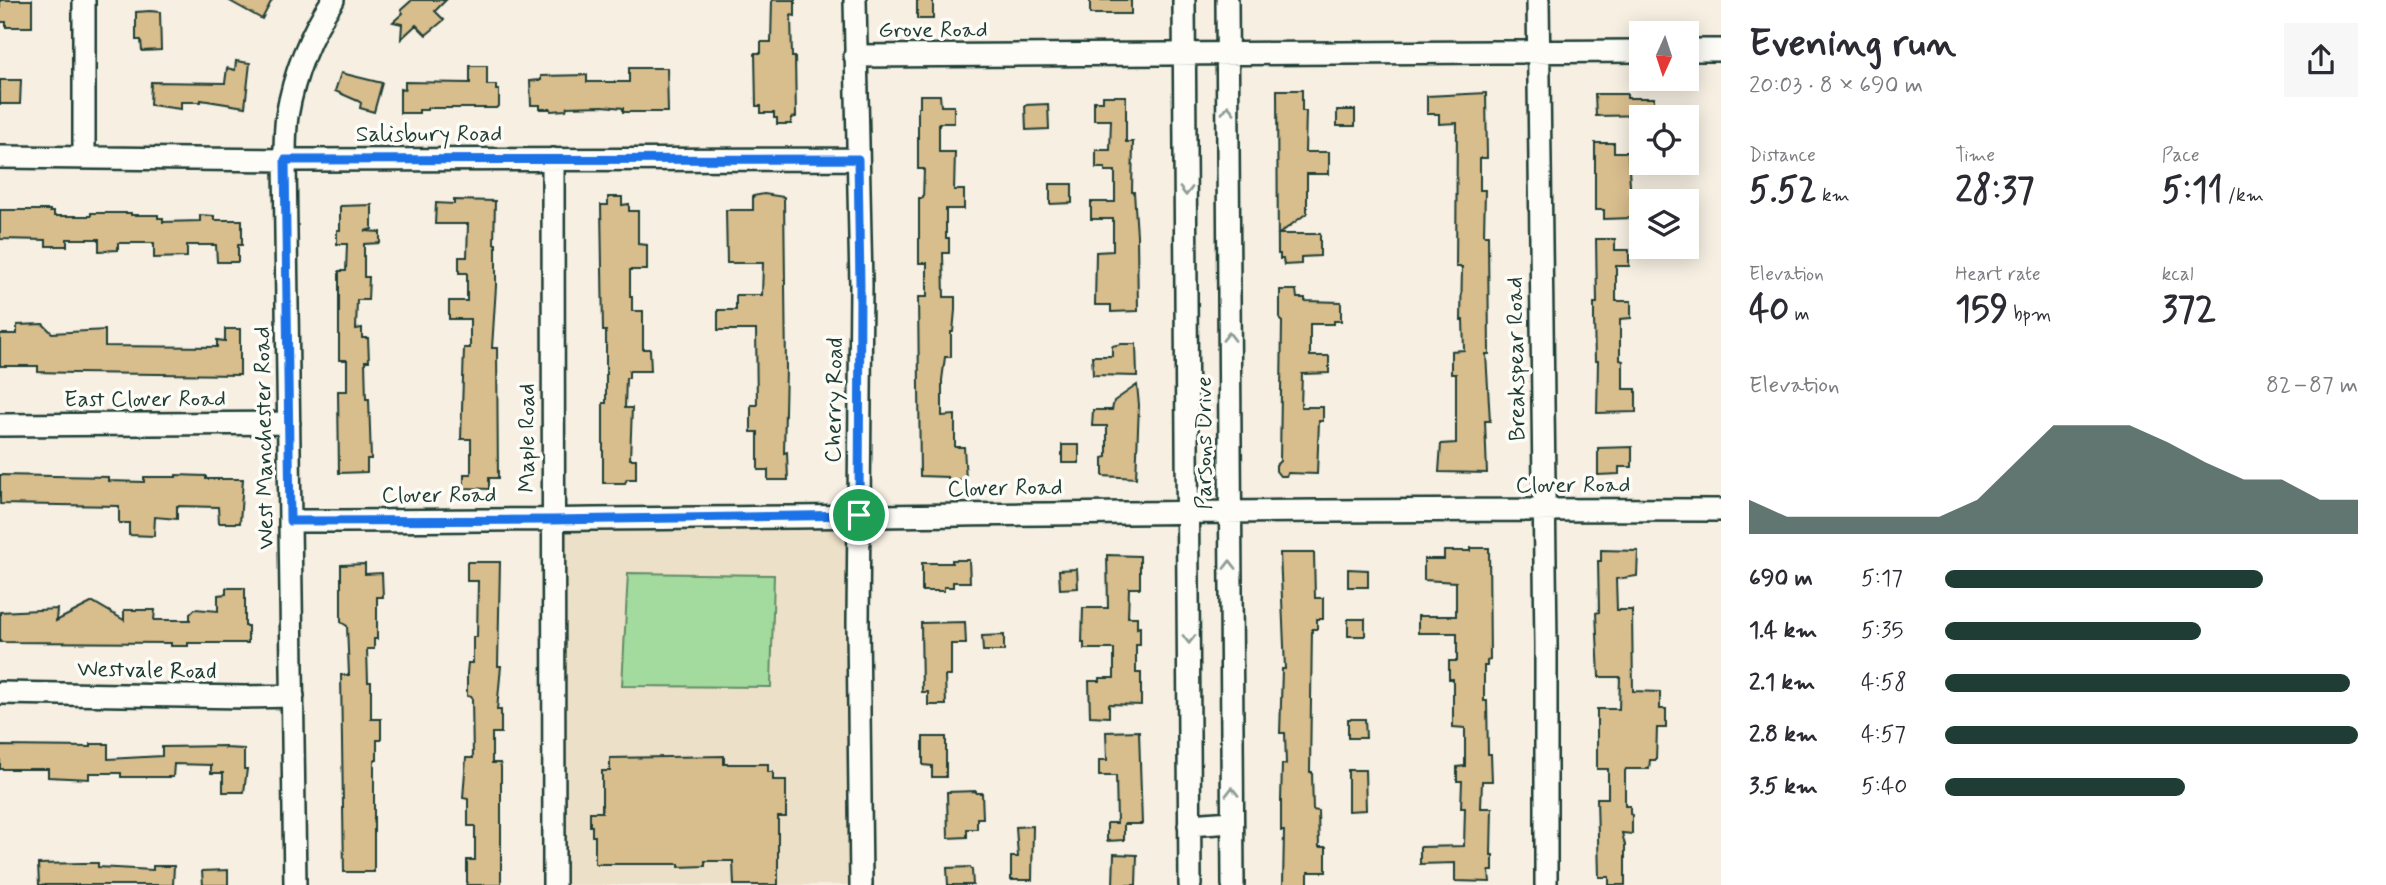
<!DOCTYPE html>
<meta charset="utf-8">
<style>
:root{--surface:#fff;--page:#f7f7f7;--text:#2b2b33;--muted:#7c7c81;--accent:#1f3d34}
body{margin:0;font-family:Mynerve,sans-serif;background:var(--page);color:var(--text);height:100vh;display:flex;flex-direction:column;font-size:26px;white-space:nowrap}
*{box-sizing:border-box;margin:0}
p{font-size:23px;color:var(--muted)}
.icon{flex:none;width:38px;height:38px;fill:none;stroke:currentColor;stroke-width:2;stroke-linecap:round;stroke-linejoin:round}
.map{position:relative;flex:1;overflow:hidden}
.panel{display:flex;flex-direction:column;background:var(--surface);width:665px}
.panel>*{flex:none}
.needle{width:46px;rotate:183deg}
.controls{position:absolute;left:1629px;top:21px;display:grid;gap:14px}
.controls a{display:grid;place-items:center;width:70px;height:70px;border-radius:0px;background:var(--surface);box-shadow:0 4px 18px #0003;font-size:35px}
.pin{position:absolute;display:grid;place-items:center;width:60px;height:60px;color:#fff;margin:-30px;border:4px solid #fff;border-radius:50%;box-shadow:0 2px 7px #0007}
.round{display:grid;place-items:center;flex:none;width:74px;height:74px;border-radius:0px;background:var(--page)}
.overview{display:flex;align-items:center;justify-content:space-between;height:119px;padding:0 28px}
h1{font-size:38px;font-weight:700;line-height:52px}
.figures{display:grid;grid-template-columns:repeat(3,1fr);gap:10px;height:119px;padding:7px 28px}
.figures div{display:grid;align-content:center}
.figures b{font-size:35px;font-weight:700}
.figures small{font-size:19px;font-weight:400}
.figures p{font-size:19px}
.chart{height:196px;padding:14px 28px}
.chart p{display:flex;justify-content:space-between}
.chart svg{width:100%;height:126px;margin-top:7px;fill:var(--accent);opacity:.7}
ul{padding:0 28px;list-style:none;font-size:23px}
li{display:grid;grid-template-columns:112px 84px 1fr;align-items:center;height:52px}
li i{height:18px;border-radius:9px;background:var(--accent)}
main{display:flex;flex:1;min-height:0}
.map>svg:first-child{display:block}
</style>
<main>
<div class="map">
<svg width="1721" height="885" viewBox="0 0 1721 885">
<rect width="100%" height="100%" fill="#f6efe2"/>
<filter id="ink" filterUnits="userSpaceOnUse"><feTurbulence type="fractalNoise" baseFrequency=".0143" numOctaves="2"/><feDisplacementMap in="SourceGraphic" scale="14" xChannelSelector="R" yChannelSelector="G"/><feConvolveMatrix kernelMatrix="1 2 1 2 8 2 1 2 1" color-interpolation-filters="sRGB"/></filter>
<g filter="url(#ink)">
<path fill="#ede0c8" d="M 851,529 L 854,885 L 567,885 L 563,531 Z"/>
<path fill="#a3da9d" stroke="#618c68" stroke-width="2" d="M 628,573 L 774,575 L 771,687 L 622,686 Z"/>
<path fill="#d8bd8d" stroke="#1f3d34" stroke-width="2" d="M 0,0 L 32,0 L 32,27 L 6,27 L 6,22 L 0,22 Z
M 228,0 L 272,0 L 262,19 Z
M 412,0 L 446,0 L 435,11 L 444,20 L 426,35 L 416,25 L 401,39 L 402,24 L 393,22 L 403,13 L 401,10 Z
M 772,0 L 795,0 L 795,16 L 791,15 L 792,57 L 795,57 L 796,117 L 791,118 L 791,124 L 777,124 L 777,118 L 774,118 L 774,113 L 761,113 L 761,106 L 756,106 L 755,53 L 761,53 L 761,42 L 771,42 Z
M 917,0 L 933,0 L 933,19 L 917,19 Z
M 1090,0 L 1131,0 L 1131,14 L 1090,14 Z
M 150,11 L 160,12 L 161,50 L 142,51 L 141,40 L 136,40 L 136,12 Z
M 236,61 L 250,63 L 245,107 L 201,100 L 201,102 L 181,102 L 181,109 L 150,105 L 151,82 L 225,83 L 227,68 L 235,70 Z
M 470,66 L 487,66 L 487,85 L 496,85 L 496,90 L 499,90 L 499,106 L 496,108 L 427,108 L 427,110 L 419,110 L 419,113 L 400,113 L 400,89 L 405,90 L 405,82 L 470,83 Z
M 629,68 L 667,68 L 668,112 L 623,112 L 623,108 L 603,106 L 567,107 L 566,110 L 551,111 L 551,109 L 540,109 L 540,105 L 531,105 L 530,81 L 541,80 L 541,76 L 587,75 L 587,82 L 629,82 Z
M 341,73 L 382,83 L 374,112 L 360,108 L 361,103 L 358,101 L 335,91 Z
M 0,80 L 21,80 L 20,104 L 0,104 Z
M 1277,90 L 1302,90 L 1302,111 L 1306,111 L 1305,152 L 1329,152 L 1329,174 L 1307,174 L 1307,213 L 1279,234 L 1320,234 L 1320,256 L 1301,257 L 1301,264 L 1284,265 L 1283,259 L 1280,259 L 1280,254 L 1278,254 Z
M 1486,93 L 1487,158 L 1480,158 L 1480,190 L 1485,190 L 1484,235 L 1488,235 L 1489,354 L 1486,354 L 1490,421 L 1485,421 L 1487,473 L 1439,472 L 1441,444 L 1456,443 L 1456,374 L 1451,374 L 1451,351 L 1464,350 L 1463,320 L 1461,320 L 1462,267 L 1456,267 L 1457,123 L 1439,124 L 1439,114 L 1427,114 L 1427,96 Z
M 1595,94 L 1627,94 L 1627,98 L 1654,98 L 1654,115 L 1596,116 Z
M 920,95 L 940,95 L 941,106 L 954,106 L 954,123 L 939,123 L 939,152 L 955,152 L 954,190 L 964,190 L 964,209 L 946,209 L 946,238 L 949,238 L 949,253 L 943,253 L 944,297 L 955,297 L 955,310 L 953,332 L 951,332 L 951,357 L 945,357 L 942,380 L 942,416 L 955,415 L 955,447 L 964,447 L 966,480 L 948,479 L 948,477 L 920,476 L 918,297 L 927,297 L 927,263 L 919,263 L 919,198 L 923,198 L 924,169 L 918,169 L 918,107 L 920,107 Z
M 1103,96 L 1126,96 L 1126,142 L 1133,142 L 1132,192 L 1134,192 L 1137,235 L 1138,311 L 1111,312 L 1111,305 L 1095,305 L 1096,252 L 1113,251 L 1113,219 L 1091,219 L 1091,202 L 1115,202 L 1115,171 L 1105,171 L 1105,168 L 1096,168 L 1096,150 L 1110,150 L 1111,120 L 1094,120 L 1094,101 L 1103,101 Z
M 1048,104 L 1049,129 L 1026,130 L 1025,105 Z
M 1337,110 L 1355,110 L 1355,126 L 1337,126 Z
M 1595,143 L 1614,143 L 1614,152 L 1628,152 L 1632,218 L 1604,219 L 1604,210 L 1595,210 Z
M 1050,184 L 1072,184 L 1072,203 L 1050,204 Z
M 764,194 L 784,197 L 786,369 L 784,453 L 787,452 L 788,480 L 768,480 L 768,470 L 758,470 L 758,432 L 751,432 L 751,405 L 757,405 L 756,330 L 718,330 L 718,310 L 736,310 L 736,295 L 762,295 L 763,263 L 727,263 L 726,210 L 753,210 L 753,196 Z
M 608,197 L 622,197 L 622,205 L 629,204 L 629,211 L 638,211 L 638,244 L 647,245 L 647,270 L 630,270 L 630,297 L 632,297 L 632,311 L 643,311 L 643,349 L 650,349 L 651,371 L 629,371 L 629,378 L 626,378 L 625,408 L 632,408 L 630,459 L 636,459 L 636,479 L 627,479 L 625,483 L 603,483 L 603,403 L 606,403 L 606,331 L 603,331 L 601,205 L 608,205 Z
M 454,200 L 495,201 L 494,244 L 496,244 L 496,286 L 492,348 L 497,348 L 498,478 L 489,478 L 489,489 L 464,488 L 464,474 L 471,474 L 471,439 L 461,439 L 464,348 L 470,348 L 470,319 L 449,319 L 449,301 L 467,301 L 467,273 L 459,273 L 459,257 L 467,257 L 468,224 L 435,224 L 436,203 L 454,204 Z
M 372,205 L 372,229 L 365,231 L 380,232 L 380,243 L 364,244 L 364,277 L 369,277 L 368,300 L 357,300 L 356,329 L 362,328 L 362,338 L 368,338 L 369,361 L 365,361 L 366,399 L 369,399 L 371,459 L 367,459 L 367,472 L 339,473 L 338,391 L 347,391 L 347,360 L 339,360 L 339,271 L 346,271 L 347,244 L 337,244 L 337,230 L 340,230 L 340,206 Z
M 0,210 L 50,210 L 50,212 L 54,212 L 54,216 L 91,216 L 91,213 L 131,213 L 131,215 L 158,215 L 158,218 L 163,218 L 163,222 L 200,221 L 200,215 L 214,216 L 214,220 L 242,220 L 242,245 L 238,245 L 238,262 L 217,262 L 216,245 L 187,245 L 187,257 L 154,258 L 154,243 L 118,243 L 118,250 L 99,251 L 99,239 L 67,239 L 67,246 L 46,246 L 46,240 L 0,239 Z
M 1596,239 L 1615,239 L 1615,250 L 1629,250 L 1629,266 L 1616,266 L 1616,301 L 1631,301 L 1631,318 L 1620,319 L 1620,360 L 1623,361 L 1623,389 L 1636,389 L 1636,412 L 1597,413 L 1598,361 L 1595,361 L 1594,319 L 1594,303 L 1597,303 Z
M 1280,290 L 1296,290 L 1297,298 L 1305,298 L 1305,301 L 1341,302 L 1341,321 L 1334,321 L 1334,324 L 1310,324 L 1310,356 L 1329,356 L 1329,373 L 1302,374 L 1301,407 L 1323,407 L 1323,421 L 1319,421 L 1317,474 L 1288,473 L 1286,476 L 1280,476 L 1276,471 L 1276,465 L 1280,461 L 1282,322 L 1280,320 Z
M 43,324 L 52,333 L 105,330 L 105,346 L 217,347 L 217,340 L 225,341 L 225,329 L 240,329 L 240,375 L 74,373 L 38,372 L 38,366 L 0,366 L 0,334 L 17,334 L 17,325 Z
M 1121,344 L 1136,344 L 1137,376 L 1093,375 L 1092,356 L 1112,356 L 1112,346 Z
M 1137,385 L 1139,405 L 1136,478 L 1103,476 L 1103,458 L 1107,457 L 1107,426 L 1092,426 L 1093,410 L 1112,410 L 1114,401 Z
M 1062,445 L 1079,445 L 1079,463 L 1062,463 Z
M 1632,447 L 1632,467 L 1619,467 L 1619,474 L 1598,475 L 1598,448 Z
M 0,475 L 108,477 L 108,481 L 144,482 L 144,477 L 176,477 L 176,475 L 206,476 L 206,479 L 243,479 L 240,523 L 219,523 L 218,507 L 177,506 L 177,519 L 155,517 L 154,536 L 129,535 L 129,523 L 119,523 L 119,506 L 0,504 Z
M 1470,548 L 1489,548 L 1490,660 L 1487,661 L 1487,666 L 1484,666 L 1484,701 L 1487,701 L 1488,754 L 1491,754 L 1492,781 L 1482,781 L 1481,808 L 1492,808 L 1491,855 L 1493,855 L 1493,871 L 1489,871 L 1490,882 L 1455,881 L 1455,863 L 1420,864 L 1420,847 L 1464,846 L 1465,808 L 1461,808 L 1462,781 L 1457,781 L 1457,767 L 1465,766 L 1465,728 L 1453,727 L 1453,679 L 1449,679 L 1449,661 L 1457,661 L 1457,633 L 1418,633 L 1418,616 L 1456,616 L 1456,582 L 1424,580 L 1424,559 L 1444,559 L 1444,551 L 1470,551 Z
M 1601,550 L 1638,551 L 1637,576 L 1616,579 L 1617,610 L 1632,610 L 1633,691 L 1660,692 L 1660,709 L 1666,709 L 1666,728 L 1657,728 L 1656,760 L 1650,760 L 1649,769 L 1626,769 L 1625,771 L 1625,806 L 1630,806 L 1630,814 L 1632,815 L 1632,834 L 1622,833 L 1625,845 L 1625,885 L 1609,885 L 1609,877 L 1599,877 L 1597,798 L 1608,798 L 1608,769 L 1597,769 L 1597,709 L 1619,709 L 1620,677 L 1599,677 L 1596,613 L 1599,612 L 1598,561 L 1601,561 Z
M 1280,553 L 1314,553 L 1315,598 L 1323,598 L 1323,619 L 1317,619 L 1317,629 L 1312,629 L 1310,772 L 1312,772 L 1313,810 L 1318,811 L 1319,847 L 1326,847 L 1326,872 L 1308,872 L 1308,885 L 1283,885 L 1284,831 L 1281,831 L 1281,801 L 1282,764 L 1286,764 L 1285,733 L 1280,733 L 1281,703 L 1282,669 L 1285,669 Z
M 1107,555 L 1140,556 L 1140,588 L 1129,588 L 1128,617 L 1137,617 L 1137,628 L 1140,627 L 1140,645 L 1136,645 L 1136,673 L 1141,673 L 1141,705 L 1109,704 L 1109,717 L 1090,716 L 1089,681 L 1100,681 L 1100,678 L 1114,678 L 1114,649 L 1084,649 L 1084,643 L 1082,643 L 1083,608 L 1108,608 Z
M 952,560 L 969,560 L 970,582 L 953,582 L 953,587 L 944,587 L 944,591 L 922,591 L 922,563 L 952,563 Z
M 467,562 L 500,562 L 498,666 L 501,666 L 497,710 L 501,710 L 501,733 L 492,733 L 492,763 L 500,763 L 501,767 L 501,885 L 467,885 L 467,860 L 475,860 L 475,826 L 468,826 L 468,799 L 463,798 L 466,758 L 473,758 L 472,699 L 472,697 L 467,696 L 467,673 L 468,663 L 473,663 L 473,637 L 477,637 L 478,581 L 467,581 Z
M 365,564 L 365,574 L 382,573 L 383,597 L 377,597 L 377,639 L 374,639 L 374,649 L 367,649 L 368,682 L 371,682 L 371,719 L 381,719 L 381,740 L 377,740 L 377,760 L 374,760 L 374,872 L 344,872 L 341,675 L 349,675 L 347,626 L 341,622 L 341,565 Z
M 1077,569 L 1078,588 L 1060,589 L 1059,570 Z
M 1348,569 L 1368,570 L 1368,587 L 1348,587 Z
M 226,588 L 245,588 L 245,626 L 248,626 L 248,643 L 188,643 L 188,646 L 171,646 L 171,643 L 0,642 L 0,612 L 57,609 L 56,621 L 93,602 L 124,620 L 124,610 L 155,610 L 154,620 L 190,620 L 190,614 L 195,609 L 218,611 L 218,595 L 226,594 Z
M 1348,619 L 1365,619 L 1365,636 L 1348,636 Z
M 965,622 L 966,644 L 951,644 L 951,676 L 945,676 L 946,705 L 928,705 L 928,692 L 922,692 L 921,623 Z
M 1004,635 L 1004,651 L 983,651 L 982,636 Z
M 1348,719 L 1365,719 L 1366,738 L 1348,738 Z
M 1139,731 L 1142,824 L 1124,824 L 1124,840 L 1107,841 L 1107,823 L 1117,823 L 1116,776 L 1099,776 L 1099,760 L 1107,760 L 1106,732 Z
M 923,737 L 946,737 L 946,777 L 932,777 L 932,766 L 923,765 Z
M 91,744 L 108,744 L 108,759 L 162,756 L 162,747 L 225,746 L 225,748 L 244,749 L 244,769 L 247,769 L 244,792 L 223,792 L 223,773 L 211,773 L 211,765 L 174,764 L 173,777 L 121,777 L 121,773 L 89,773 L 89,779 L 48,777 L 48,769 L 0,769 L 0,746 L 91,747 Z
M 724,756 L 724,764 L 768,764 L 768,772 L 773,772 L 773,780 L 786,780 L 786,817 L 778,817 L 778,885 L 734,885 L 733,861 L 705,861 L 705,866 L 679,867 L 679,864 L 595,864 L 595,836 L 592,836 L 592,826 L 590,826 L 590,812 L 602,812 L 602,771 L 610,771 L 610,758 Z
M 1348,770 L 1365,770 L 1366,810 L 1348,811 Z
M 976,791 L 976,793 L 982,793 L 983,818 L 977,818 L 977,829 L 967,829 L 967,837 L 948,838 L 947,792 Z
M 1033,826 L 1032,880 L 1011,880 L 1011,857 L 1018,857 L 1016,827 Z
M 1114,854 L 1137,855 L 1136,885 L 1113,885 Z
M 83,863 L 98,863 L 98,867 L 153,870 L 153,866 L 174,866 L 173,885 L 39,885 L 38,864 Z
M 970,867 L 972,870 L 973,885 L 948,885 L 947,868 Z
M 228,870 L 228,885 L 203,885 L 202,871 Z"/>
<g fill="none" stroke-linecap="round" stroke-linejoin="round">
<g stroke="#1f3d34" stroke-width="26">
<path id="street" d="M 855,0 L 861,285 L 858,623 L 861,885
M 1184,0 L 1190,885
M 1227,0 L 1233,885
M 1538,0 L 1546,645 L 1546,885
M 1687,50 L 1721,50
M 855,56 L 1642,51
M 0,157 L 285,160 L 858,159
M 84,158 L 84,0
M 553,159 L 554,885
M 0,425 L 289,423
M 291,521 C 767,520 1244,508 1721,510
M 0,693 L 245,697 L 293,696
M 1189,825 L 1232,822
M 295,885 L 285,160 C 285,145 285,130 287,116 C 294,75 310,34 333,0"/>
</g>
<use href="#street" stroke="#fdfcf7" stroke-width="21"/>
</g>
<defs><path id="oneway-chevron" d="M-2-3.5L2.5 0L-2 3.5" fill="none" stroke-width="1.6" stroke-linecap="round" stroke-linejoin="round" transform="scale(1.75)"/></defs>
<g stroke="#8e9c96">
<use href="#oneway-chevron" transform="translate(1228 110) rotate(-90)"/>
<use href="#oneway-chevron" transform="translate(1186 191) rotate(90)"/>
<use href="#oneway-chevron" transform="translate(1229 337) rotate(-90)"/>
<use href="#oneway-chevron" transform="translate(1230 565) rotate(-90)"/>
<use href="#oneway-chevron" transform="translate(1189 639) rotate(90)"/>
<use href="#oneway-chevron" transform="translate(1232 792) rotate(-90)"/>
</g>
</g>
<g fill="none" stroke-linecap="round" stroke-linejoin="round" filter="url(#ink)">
<g stroke="#fff" stroke-width="14">
<path id="route" d="M 858,159 L 860,285 L 859,515 L 552,520 L 290,521 L 285,160 Z"/>
</g>
<use href="#route" stroke="#1a73e8" stroke-width="9"/>
</g>
<g text-anchor="middle" stroke-width="7" stroke-linejoin="round" paint-order="stroke">
<g font-size="23" fill="#1f3d34" stroke="#fdfcf7">
<text x="933" y="37">Grove Road</text>
<text x="429" y="141">Salisbury Road</text>
<text transform="translate(1515 359) rotate(-91)" y="8">Breakspear Road</text>
<text x="145" y="406">East Clover Road</text>
<text transform="translate(833 400) rotate(-89)" y="8">Cherry Road</text>
<text transform="translate(263 438) rotate(-91)" y="8">West Manchester Road</text>
<text transform="translate(526 438) rotate(-90)" y="8">Maple Road</text>
<text transform="translate(1203 443) rotate(-90)" y="8">Parsons Drive</text>
<text x="1573" y="492">Clover Road</text>
<text transform="translate(1005 487) rotate(-1)" y="8">Clover Road</text>
<text x="439" y="502">Clover Road</text>
<text transform="translate(147 669) rotate(1)" y="8">Westvale Road</text>
</g>
</g>
</svg>
<div class="controls">
<a><svg class="needle" viewBox="-14 -14 28 28"><path d="M0-13l5 13h-10z" fill="#e53935"/><path d="M0 13l5-13h-10z" fill="#7c7c81"/></svg></a>
<a><svg class="icon" aria-label="locate" viewBox="0 0 24 24"><circle cx="12" cy="12" r="6"/><path d="M12 2v4M12 18v4M2 12h4M18 12h4"/></svg></a>
<a><svg class="icon" aria-label="layers" viewBox="0 0 24 24"><path d="M12 4l9 5-9 5-9-5zM3 14l9 5 9-5"/></svg></a>
</div>
<div class="pin" style="left:859px;top:515px;background:#1e9e55"><svg class="icon" aria-label="arrive" viewBox="0 0 24 24"><path d="M6 21V4h12l-3 4 3 4H6"/></svg></div>
</div>
<section class="panel">
<div class="overview"><div><h1>Evening run</h1><p>20:03 · 8 × 690 m</p></div><a class="round"><svg class="icon" aria-label="share" viewBox="0 0 24 24"><path d="M12 15V3M7 8l5-5 5 5M5 13v7h14v-7"/></svg></a></div>
<div class="figures">
<div><p>Distance</p><b>5.52<small> km</small></b></div>
<div><p>Time</p><b>28:37</b></div>
<div><p>Pace</p><b>5:11<small> /km</small></b></div>
</div>
<div class="figures">
<div><p>Elevation</p><b>40<small> m</small></b></div>
<div><p>Heart rate</p><b>159<small> bpm</small></b></div>
<div><p>kcal</p><b>372</b></div>
</div>
<div class="chart"><p><span>Elevation</span>82–87 m</p>
<svg viewBox="0 0 160 44" preserveAspectRatio="none"><path d="M0 44V32L10 38L20 38L30 38L40 38L50 38L60 32L70 19L80 6L90 6L100 6L110 12L120 19L130 25L140 25L150 32L160 32V44z"/></svg>
</div>
<ul>
<li><b>690 m</b>5:17<i style="width:77%"></i></li>
<li><b>1.4 km</b>5:35<i style="width:62%"></i></li>
<li><b>2.1 km</b>4:58<i style="width:98%"></i></li>
<li><b>2.8 km</b>4:57<i style="width:100%"></i></li>
<li><b>3.5 km</b>5:40<i style="width:58%"></i></li>
</ul>
</section>
</main>
